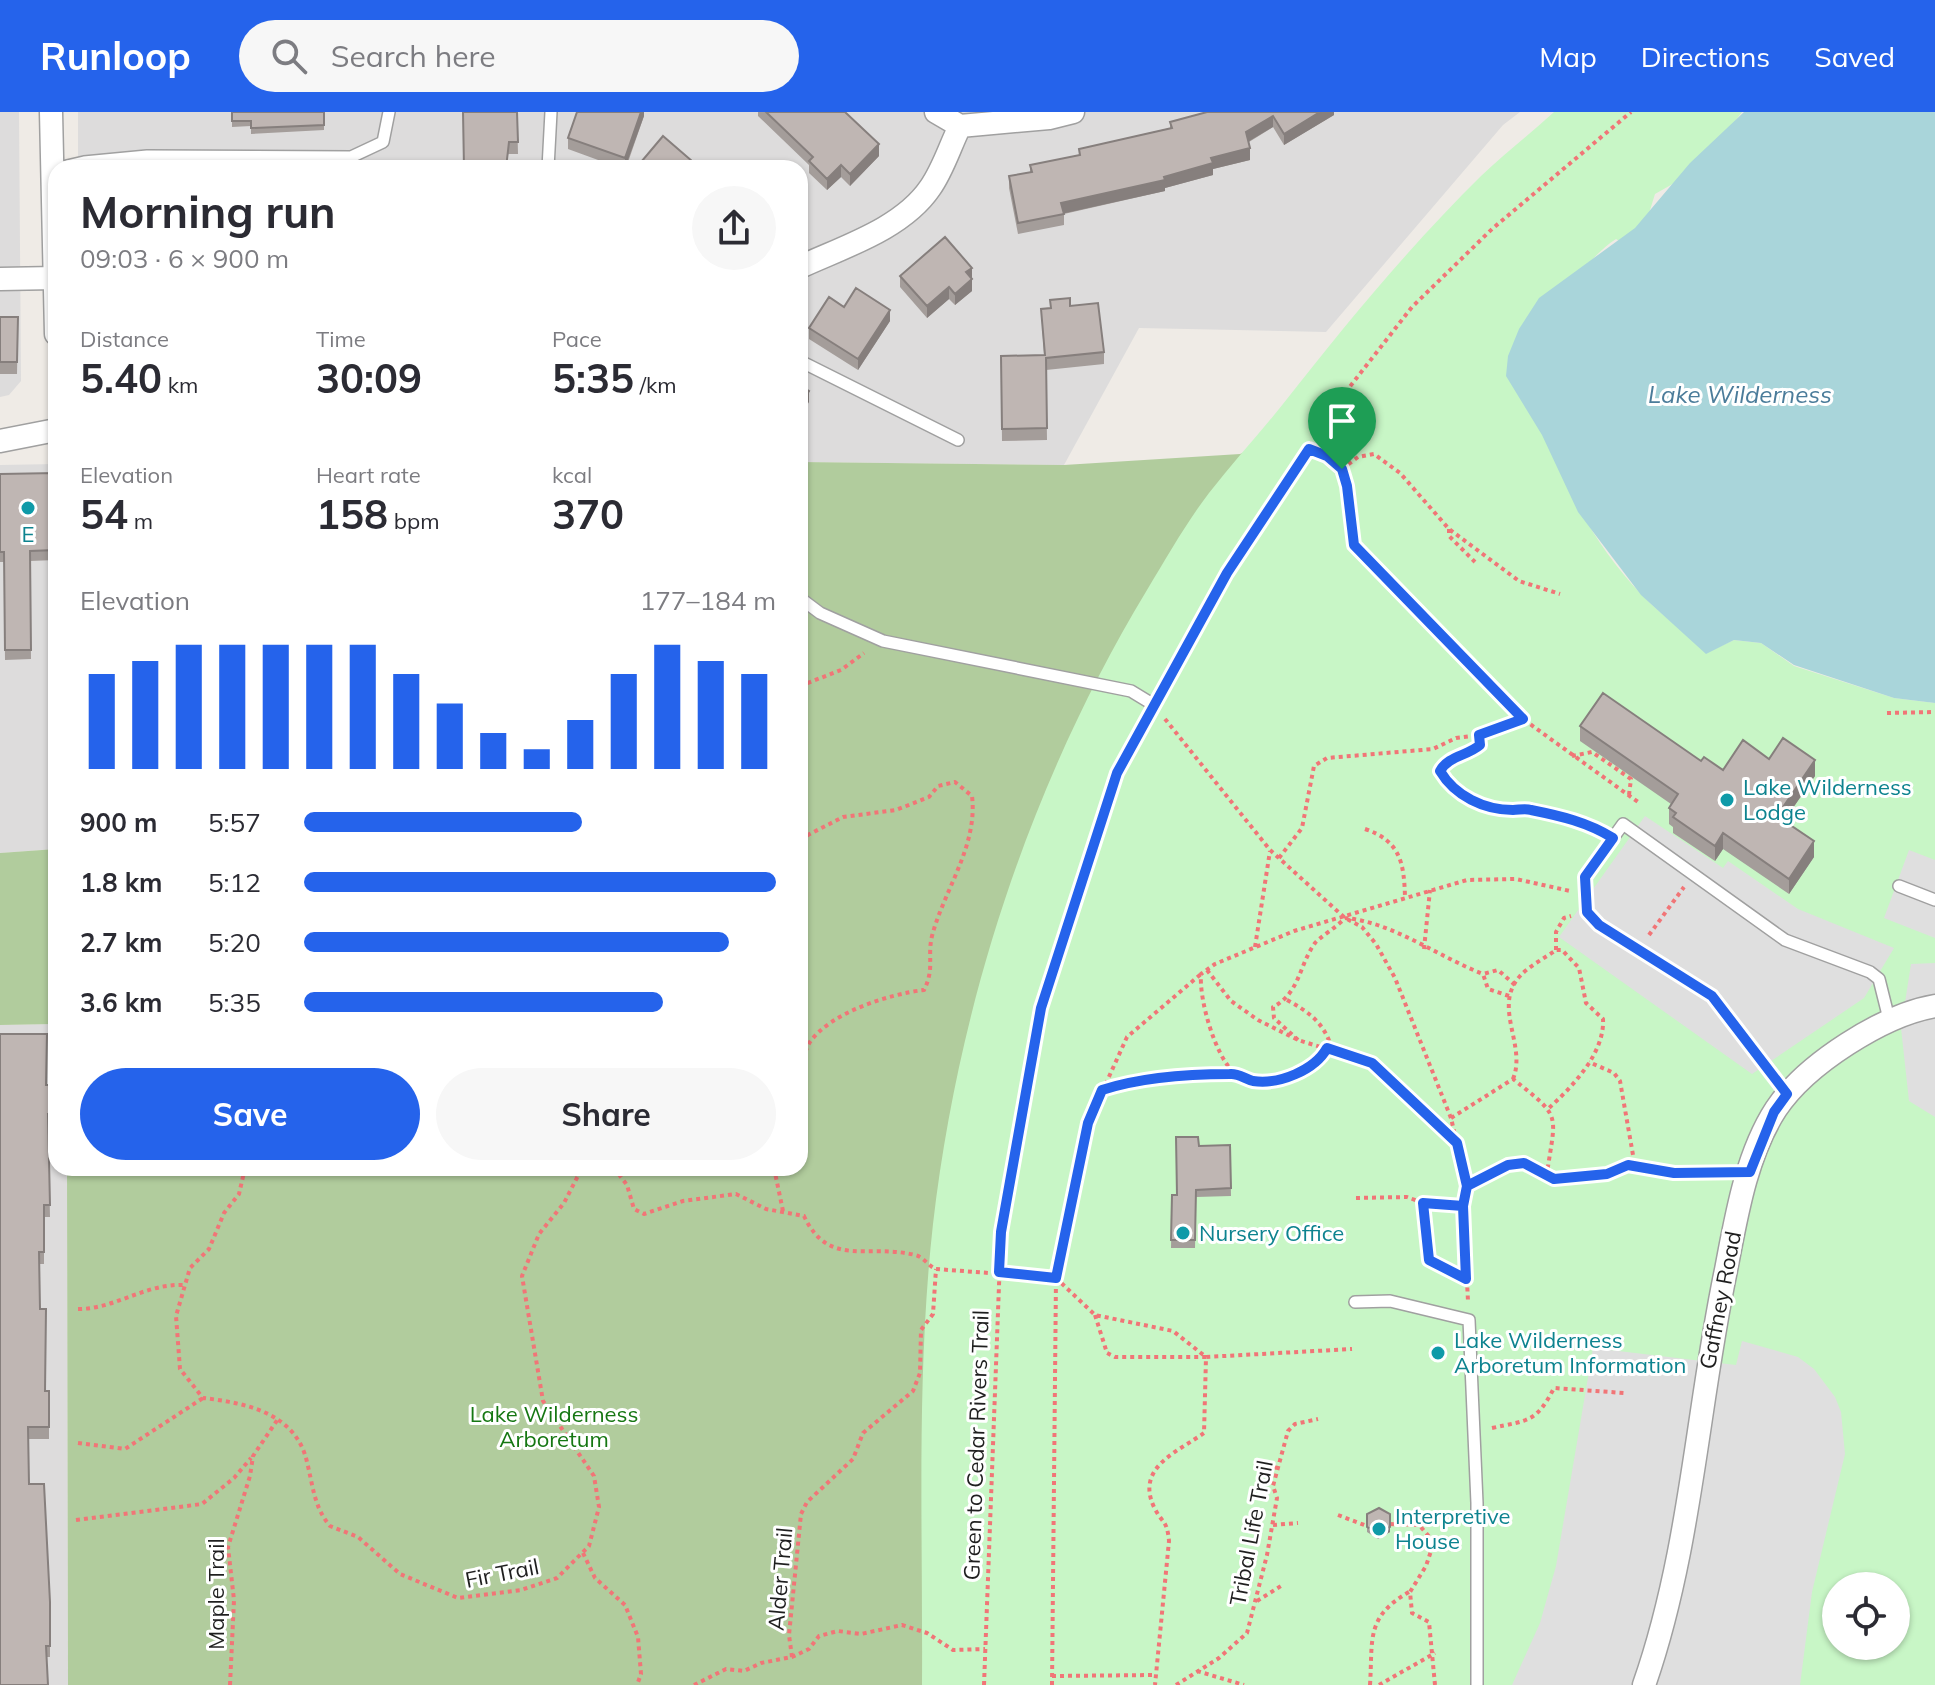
<!DOCTYPE html>
<meta charset="utf-8">
<style>
:root{--surface:#fff;--page:#f7f7f7;--text:#2b2b33;--muted:#7c7c81;--accent:#2563eb}
body{margin:0;font-family:Mulish,sans-serif;background:var(--page);color:var(--text);height:100vh;display:flex;flex-direction:column;font-size:30px;white-space:nowrap}
*{box-sizing:border-box;margin:0}
p{font-size:26px;color:var(--muted)}
.icon{flex:none;width:44px;height:44px;fill:none;stroke:currentColor;stroke-width:2;stroke-linecap:round;stroke-linejoin:round}
.map{position:relative;flex:1;overflow:hidden}
.sheet{position:absolute;left:48px;top:48px;width:760px;height:1016px;display:flex;flex-direction:column;background:var(--surface);border-radius:24px;box-shadow:0 2px 6px #0004}
.sheet>*{flex:none}
.fabs{position:absolute;left:1822px;top:1460px;display:grid;gap:16px}
.fabs a{display:grid;place-items:center;width:88px;height:88px;border-radius:50%;background:var(--surface);box-shadow:0 2px 6px #0004;font-size:40px}
.pin{position:absolute;display:grid;place-items:center;width:68px;height:68px;color:#fff;margin:-82px -34px;border-radius:50% 50% 50% 0;rotate:-45deg;box-shadow:0 0 8px #0007}
.pin .icon{rotate:45deg}
.round{display:grid;place-items:center;flex:none;width:84px;height:84px;border-radius:42px;background:var(--page)}
.overview{display:flex;align-items:center;justify-content:space-between;height:136px;padding:0 32px}
h1{font-size:44px;font-weight:700;line-height:60px}
.figures{display:grid;grid-template-columns:repeat(3,1fr);gap:12px;height:136px;padding:8px 32px}
.figures div{display:grid;align-content:center}
.figures b{font-size:40px;font-weight:700}
.figures small{font-size:22px;font-weight:400}
.figures p{font-size:22px}
.chart{height:224px;padding:16px 32px}
.chart p{display:flex;justify-content:space-between}
.chart svg{width:100%;height:144px;margin-top:8px;stroke:var(--accent);stroke-width:6}
.cta{display:flex;gap:16px;margin-top:auto;padding:16px 32px}
.cta a{flex:1;height:92px;border-radius:48px;background:var(--accent);color:#fff;font-size:32px;font-weight:700;line-height:92px;text-align:center}
.cta a+a{background:var(--page);color:var(--text)}
ul{padding:0 32px;list-style:none;font-size:26px}
li{display:grid;grid-template-columns:128px 96px 1fr;align-items:center;height:60px}
li i{height:20px;border-radius:10px;background:var(--accent)}
header{display:flex;align-items:center;gap:48px;box-sizing:border-box;height:112px;padding:0 40px;background:var(--accent);color:#fff}
header strong{font-size:38px}
nav{display:flex;gap:44px;margin-inline-start:auto;font-size:28px}
.search{width:560px;height:72px;background:var(--page);display:flex;align-items:center;gap:20px;box-sizing:border-box;padding:0 28px;border-radius:44px;color:var(--muted);font-size:30px}
.map>svg:first-child{display:block}
</style>
<header>
<strong>Runloop</strong>
<div class="search"><svg class="icon" aria-label="search" viewBox="0 0 24 24"><circle cx="10" cy="10" r="6"/><path d="M15 15l6 6"/></svg>Search here</div>
<nav><a>Map</a><a>Directions</a><a>Saved</a></nav>
</header>
<div class="map">
<svg width="1935" height="1573" viewBox="0 0 1935 1573">
<rect width="100%" height="100%" fill="#efebe6"/>
<path fill="#dddcdc" d="M 0,0 L 19,0 L 21,269 L 9,283 L 0,285 Z
M 78,0 L 1520,0 L 1503,13 L 1326,220 L 1139,216 L 1064,353 L 800,350 L 800,56 L 78,56 Z
M 56,352 L 56,737 L 0,741 L 0,353 Z
M 56,912 L 56,1056 L 67,1056 L 68,1573 L 0,1573 L 0,913 Z"/>
<path fill="#b1cc9d" d="M 1569,153 L 1230,1573 L 68,1573 L 67,1056 L 800,1056 L 800,350 L 1064,353 L 1240,342 L 1281,324 Z
M 56,737 L 56,912 L 0,913 L 0,741 Z"/>
<path fill="#c8f6c6" fill-rule="evenodd" d="M 1554,0 L 1742,0 L 1699,57 L 1655,82 L 1637,140 L 1616,127 C 1566,160 1551,226 1529,279 C 1555,354 1586,425 1642,483 C 1662,504 1686,520 1706,541 L 1734,528 L 1761,531 L 1794,554 L 1894,586 L 1935,591 L 1935,1573 L 922,1573 C 923,1420 916,1264 933,1112 C 959,889 1031,670 1147,478 C 1167,445 1186,411 1209,381 C 1233,350 1259,322 1283,292 C 1345,213 1409,135 1481,64 C 1504,42 1530,22 1554,0 ZM 1836,1474 L 1896,1474 L 1896,1534 L 1836,1534 Z"/>
<path fill="#dfdfdf" d="M 1645,704 L 1723,756 L 1728,749 L 1798,797 L 1894,836 L 1864,886 L 1752,962 L 1559,825 Z
M 1909,738 L 1935,748 L 1935,826 L 1884,806 Z
M 1935,851 L 1935,1005 L 1909,989 L 1901,916 L 1911,852 Z
M 1742,1229 L 1798,1245 L 1814,1257 L 1835,1285 L 1841,1300 L 1845,1342 L 1812,1480 L 1800,1573 L 1512,1573 L 1540,1511 L 1556,1454 L 1593,1236 L 1736,1253 Z"/>
<path fill="#a9d5da" d="M 1744,0 L 1935,0 L 1935,591 L 1894,586 L 1794,553 L 1761,531 L 1734,528 L 1706,542 L 1641,483 L 1578,400 L 1542,323 L 1506,264 L 1508,244 L 1519,217 L 1539,186 L 1635,116 L 1690,51 Z"/>
<g fill="none" stroke-linecap="round" stroke-linejoin="round">
<g stroke="#a0a0a0" stroke-width="14">
<path id="lane" d="M 58,56 L 84,50 L 147,44 L 351,45 L 383,30 L 389,0
M 548,56 L 551,0
M 800,249 L 958,328
M 800,486 L 820,501 L 883,529 L 1131,579 L 1154,593
M 1899,774 L 1935,788
M 1787,982 L 1712,884 L 1599,813 L 1587,800 L 1585,765 L 1623,712 L 1785,828 L 1870,860 L 1879,867 L 1889,907
M 1355,1190 L 1390,1189 L 1469,1208 L 1477,1391 L 1477,1573"/>
</g>
<g stroke="#a0a0a0" stroke-width="25">
<path id="street" d="M 51,0 L 56,222
M 936,0 L 960,14
M 960,14 L 1049,6 L 1073,0
M 800,155 C 843,135 902,117 930,76 C 943,58 950,34 960,14
M 0,167 L 55,166
M 0,329 L 56,318
M 1644,1573 C 1691,1439 1697,1296 1726,1158 C 1736,1106 1746,1043 1776,997 C 1806,952 1883,903 1935,894"/>
</g>
<path stroke="#f17577" stroke-width="4" stroke-dasharray="4 4" stroke-linecap="butt" d="M 1309,337 L 1327,344 L 1342,357 L 1354,433 L 1523,607 L 1638,690
M 1342,357 L 1358,345 L 1374,342 L 1400,361 L 1449,417 L 1519,469 L 1560,482
M 1449,417 L 1449,424 L 1475,450
M 800,574 L 841,558 L 864,541
M 1161,580 L 1227,461 L 1341,286 L 1412,195 L 1492,117 L 1631,0
M 1887,601 L 1935,600
M 1165,607 L 1270,738 L 1345,806 L 1362,815 L 1376,832 L 1395,866 L 1451,1006 L 1467,1074 L 1463,1094 L 1468,1189
M 1523,607 L 1479,623 L 1480,633 C 1467,644 1449,644 1440,659 C 1475,716 1548,685 1598,717
M 1572,644 L 1592,640 L 1631,667 L 1629,683
M 1365,717 C 1400,729 1404,750 1405,785
M 800,727 L 843,705 L 896,698 L 929,685 L 938,674 L 955,670 L 972,684 C 978,734 944,778 932,824 C 927,845 935,856 924,878 C 890,882 831,900 810,930 C 804,939 802,955 800,966
M 1279,746 L 1302,716 L 1314,654 L 1327,646 L 1433,637 L 1456,626 L 1479,623
M 1649,823 L 1684,775
M 1255,835 L 1270,739
M 1424,837 L 1430,778
M 1556,838 L 1556,820 L 1564,806 L 1571,804
M 1207,858 L 1231,889 L 1258,908 L 1298,928 L 1372,951 L 1456,1029
M 1509,884 L 1488,877 L 1483,862 L 1498,858 L 1515,873
M 1287,888 C 1307,899 1322,909 1330,931 C 1327,936 1325,943 1321,947 C 1303,965 1256,980 1234,961 C 1215,943 1199,888 1201,862 L 1215,852 L 1294,819 L 1467,768 L 1516,767 L 1570,779
M 1298,928 L 1274,906 L 1273,895 C 1300,881 1299,853 1315,831 C 1320,825 1337,815 1345,806 C 1392,810 1439,845 1483,862
M 1513,967 C 1527,933 1492,895 1520,864 C 1529,854 1545,846 1556,838 L 1562,838 L 1579,856 L 1586,891 L 1603,907 C 1605,941 1572,975 1549,996
M 1103,977 L 1131,968 L 1235,961
M 1451,1006 L 1513,967 C 1562,1006 1556,1000 1547,1061 C 1512,1046 1498,1055 1467,1074
M 1628,1053 L 1674,1061 L 1725,1061
M 245,1056 L 239,1082 L 224,1101 L 209,1137 L 190,1156 L 176,1204 L 180,1257 L 203,1286 C 246,1291 296,1301 307,1350 C 313,1374 314,1395 330,1414 L 358,1425 L 400,1462 L 458,1486 L 521,1478 L 557,1466 L 589,1434 L 599,1395 L 594,1364 L 543,1289 L 522,1164 L 539,1122 L 564,1091 L 582,1056
M 614,1056 L 627,1073 L 634,1097 L 644,1102 L 683,1089 L 736,1082 L 766,1097 L 804,1104 C 829,1157 868,1131 915,1143 C 924,1145 928,1154 936,1157
M 774,1056 L 783,1099
M 1547,1061 L 1554,1067 C 1579,1065 1621,1069 1633,1043 L 1620,969 L 1614,961 L 1589,950
M 1356,1086 L 1407,1085 L 1423,1091
M 1463,1094 L 1423,1091 L 1429,1148 L 1466,1167
M 936,1157 L 1056,1166 L 1095,1203 L 1173,1219 L 1206,1245 L 1352,1237
M 78,1197 C 116,1197 145,1171 185,1173
M 1095,1203 L 1107,1241 L 1115,1245 L 1206,1245 L 1204,1321 C 1179,1339 1135,1355 1154,1395 C 1162,1412 1167,1407 1169,1429 L 1155,1573
M 1492,1316 C 1528,1308 1536,1311 1554,1276 L 1624,1281
M 78,1331 L 125,1337 L 203,1286
M 1265,1352 L 1277,1356
M 1338,1403 L 1367,1414
M 76,1408 L 202,1392 L 234,1366 L 251,1346
M 1390,1412 L 1419,1413 L 1434,1430
M 1273,1413 L 1298,1411
M 583,1441 L 595,1466 L 625,1493 L 638,1525 L 641,1562 L 637,1573
M 1257,1489 L 1281,1474
M 792,1545 L 789,1523 L 801,1402 L 807,1390 L 853,1347 L 863,1321 L 913,1279 L 920,1261 L 921,1218 L 933,1202 L 936,1157
M 1197,1559 L 1244,1573
M 1052,1564 L 1156,1563
M 230,1573 L 234,1488 L 228,1435 L 250,1364 L 253,1344 L 278,1307
M 694,1573 L 726,1557 L 744,1559 L 761,1551 L 792,1545 L 809,1537 L 819,1524 L 838,1519 L 861,1522 L 902,1513 L 927,1521 L 953,1538 L 985,1537
M 984,1573 L 1001,1120 L 1041,896 L 1117,661 L 1145,608
M 1052,1573 L 1056,1166 L 1068,1093 L 1088,1011 L 1127,925 L 1201,862
M 1176,1573 L 1219,1546 L 1247,1521 L 1267,1443 L 1277,1386 L 1273,1374 L 1288,1319 L 1295,1312 L 1318,1307
M 1370,1573 C 1373,1528 1365,1505 1409,1480
M 1379,1573 L 1435,1541
M 1435,1573 L 1429,1510 L 1412,1501 L 1410,1480 L 1426,1454 L 1434,1430 L 1460,1431"/>
<use href="#lane" stroke="#fff" stroke-width="11"/>
<use href="#street" stroke="#fff" stroke-width="22"/>
</g>
<path fill="#a49d9a" d="M 232,0 L 324,0 L 324,18 L 251,22 L 251,14 L 232,15 Z
M 517,0 L 518,42 L 509,42 L 463,56 Z
M 644,0 L 644,4 L 626,56 L 620,56 L 568,37 L 568,26 Z
M 758,0 L 845,0 L 879,44 L 850,74 L 841,65 L 827,78 L 809,61 L 809,53 L 758,4 Z
M 1334,0 L 1334,3 L 1284,33 L 1273,15 L 1249,30 L 1250,48 L 1213,57 L 1213,63 L 1165,76 L 1165,79 L 1064,102 L 1064,113 L 1018,122 L 1009,76 L 1009,64 L 1030,60 L 1030,53 L 1079,44 L 1079,37 L 1170,16 L 1170,10 Z
M 972,156 L 972,179 L 955,193 L 949,187 L 927,206 L 900,175 L 900,164 Z
M 1050,188 L 1070,194 L 1104,240 L 1104,252 L 1046,258 L 1047,328 L 1002,329 L 1001,244 L 1044,243 L 1041,197 L 1050,196 Z
M 844,195 L 890,209 L 858,258 L 809,227 L 809,216 Z
M 0,205 L 18,205 L 17,262 L 0,262 Z
M 56,361 L 56,448 L 30,449 L 31,547 L 5,548 L 4,450 L 0,450 L 0,362 Z
M 1580,614 L 1701,649 L 1723,658 L 1769,647 L 1815,664 L 1784,709 L 1814,745 L 1789,782 L 1723,737 L 1715,749 L 1673,721 L 1673,715 L 1669,712 L 1669,696 L 1671,692 L 1580,629 Z
M 46,973 L 55,973 L 55,1014 L 48,1014 L 50,1105 L 44,1105 L 44,1152 L 39,1152 L 40,1197 L 45,1279 L 49,1279 L 49,1327 L 28,1327 L 29,1372 L 50,1490 L 50,1545 L 46,1545 L 0,1573 Z
M 1230,1033 L 1231,1084 L 1196,1085 L 1195,1136 L 1171,1136 L 1172,1083 L 1177,1083 L 1199,1034 Z
M 1367,1402 L 1390,1420 L 1378,1427 L 1367,1420 Z"/>
<path fill="#867f7d" d="M 641,0 L 644,0 L 644,4 L 625,56 L 625,46 Z
M 1320,0 L 1334,0 L 1334,3 L 1284,33 L 1284,22 Z
M 1273,4 L 1273,15 L 1246,31 L 1246,20 Z
M 879,32 L 879,44 L 850,74 L 850,62 Z
M 1250,36 L 1250,48 L 1213,57 L 1213,63 L 1165,76 L 1165,79 L 1061,102 L 1061,91 L 1164,65 L 1211,46 Z
M 841,53 L 841,65 L 827,78 L 827,67 Z
M 972,156 L 972,167 L 966,160 Z
M 972,167 L 972,179 L 955,193 L 955,182 Z
M 949,175 L 949,187 L 927,206 L 927,194 Z
M 890,198 L 890,209 L 858,258 L 858,247 Z
M 809,279 L 809,290 L 800,305 L 800,294 Z
M 1815,648 L 1815,664 L 1777,719 L 1777,704 Z
M 1723,721 L 1723,737 L 1715,749 L 1715,734 Z
M 1814,729 L 1814,745 L 1789,782 L 1789,767 Z
M 1390,1415 L 1390,1420 L 1378,1427 L 1378,1421 Z"/>
<path fill="#bfb6b3" stroke="#867f7d" stroke-width="2" d="M 232,0 L 324,0 L 324,13 L 251,16 L 251,9 L 232,9 Z
M 463,0 L 517,0 L 518,30 L 509,30 L 506,56 L 464,56 Z
M 577,0 L 641,0 L 625,46 L 568,26 Z
M 766,0 L 845,0 L 879,32 L 850,62 L 841,53 L 827,67 L 809,49 L 813,45 Z
M 1207,0 L 1320,0 L 1284,22 L 1273,4 L 1246,20 L 1250,36 L 1211,46 L 1213,51 L 1164,65 L 1165,68 L 1061,91 L 1064,102 L 1018,111 L 1009,64 L 1032,60 L 1030,53 L 1080,43 L 1079,37 L 1172,16 L 1170,10 Z
M 663,24 L 700,56 L 636,56 Z
M 945,125 L 972,156 L 966,160 L 972,167 L 955,182 L 949,175 L 927,194 L 900,164 Z
M 856,176 L 890,198 L 858,247 L 809,216 L 829,185 L 844,195 Z
M 1070,186 L 1070,194 L 1098,191 L 1104,240 L 1046,246 L 1047,316 L 1002,317 L 1001,244 L 1045,243 L 1041,197 L 1051,196 L 1050,188 Z
M 0,205 L 18,205 L 17,250 L 0,250 Z
M 800,273 L 809,279 L 800,294 Z
M 56,361 L 56,438 L 30,439 L 31,538 L 5,538 L 4,440 L 0,440 L 0,362 Z
M 1603,581 L 1701,649 L 1704,645 L 1723,658 L 1743,628 L 1769,647 L 1783,626 L 1815,648 L 1777,704 L 1814,729 L 1789,767 L 1723,721 L 1715,734 L 1673,705 L 1676,701 L 1669,696 L 1678,682 L 1580,614 Z
M 0,922 L 47,922 L 46,973 L 55,973 L 55,1002 L 48,1002 L 50,1093 L 44,1093 L 44,1140 L 39,1140 L 40,1197 L 46,1197 L 45,1279 L 49,1279 L 49,1315 L 28,1315 L 29,1372 L 44,1372 L 50,1490 L 50,1534 L 46,1534 L 48,1573 L 0,1573 Z
M 1176,1025 L 1198,1025 L 1199,1034 L 1230,1033 L 1231,1076 L 1196,1078 L 1195,1128 L 1171,1128 L 1172,1083 L 1177,1083 Z
M 1379,1396 L 1390,1402 L 1390,1415 L 1378,1421 L 1367,1415 L 1367,1402 Z"/>
<g fill="none" stroke-linecap="round" stroke-linejoin="round">
<g stroke="#fff" stroke-width="16">
<path id="route" d="M 1342,357 L 1327,344 L 1309,337 L 1227,461 L 1117,661 L 1041,896 L 1001,1120 L 999,1160 L 1056,1166 L 1088,1011 L 1102,978 C 1142,965 1187,962 1230,962 C 1238,961 1245,967 1253,969 C 1279,973 1315,958 1327,936 L 1372,951 L 1457,1031 L 1467,1074 L 1463,1094 L 1466,1167 L 1429,1148 L 1423,1091 L 1463,1094 L 1467,1074 L 1508,1053 L 1524,1051 L 1554,1067 L 1607,1062 L 1628,1053 L 1674,1061 L 1750,1060 L 1774,1000 L 1787,982 L 1712,884 L 1599,813 L 1587,800 L 1585,765 L 1613,726 C 1587,710 1561,704 1531,698 C 1525,696 1519,698 1513,698 C 1484,698 1455,684 1440,659 C 1448,644 1467,644 1480,633 L 1479,623 L 1523,607 L 1354,433 L 1347,374 L 1342,357"/>
</g>
<use href="#route" stroke="#2563eb" stroke-width="10"/>
</g>
<g fill="#0f9aa8" stroke="#fff" stroke-width="3">
<circle cx="28" cy="396" r="8"/>
<circle cx="1727" cy="688" r="8"/>
<circle cx="1183" cy="1121" r="8"/>
<circle cx="1438" cy="1241" r="8"/>
<circle cx="1379" cy="1417" r="8"/>
</g>
<g text-anchor="middle" stroke-width="6" stroke-linejoin="round" paint-order="stroke">
<g font-size="22" fill="#0d838f" stroke="#fff" text-anchor="start">
<text x="28" y="430" text-anchor="middle">E</text>
<text x="1743" y="683">Lake Wilderness<tspan x="1743" dy="25">Lodge</tspan></text>
<text x="1199" y="1129">Nursery Office</text>
<text x="1454" y="1236">Lake Wilderness<tspan x="1454" dy="25">Arboretum Information</tspan></text>
<text x="1395" y="1412">Interpretive<tspan x="1395" dy="25">House</tspan></text>
</g>
<g font-size="22" fill="#1f1f1f" stroke="#fff">
<text transform="translate(1720 1188) rotate(-79)" y="8">Gaffney Road</text>
<text transform="translate(976 1333) rotate(-88)" y="8">Green to Cedar Rivers Trail</text>
<text transform="translate(1251 1421) rotate(-79)" y="8">Tribal Life Trail</text>
<text transform="translate(502 1461) rotate(-11)" y="8">Fir Trail</text>
<text transform="translate(780 1467) rotate(-85)" y="8">Alder Trail</text>
<text transform="translate(216 1482) rotate(-90)" y="8">Maple Trail</text>
</g>
<g font-size="22" fill="#167713" stroke="#fff">
<text x="554" y="1310">Lake Wilderness<tspan x="554" dy="25">Arboretum</tspan></text>
</g>
<g font-size="24" font-style="italic" fill="#4b7c9a" stroke="#fff">
<text x="1740" y="291">Lake Wilderness</text>
</g>
</g>
</svg>
<div class="fabs">
<a><svg class="icon" aria-label="locate" viewBox="0 0 24 24"><circle cx="12" cy="12" r="6"/><path d="M12 2v4M12 18v4M2 12h4M18 12h4"/></svg></a>
</div>
<div class="pin" style="left:1342px;top:357px;background:#1e9e55"><svg class="icon" aria-label="arrive" viewBox="0 0 24 24"><path d="M6 21V4h12l-3 4 3 4H6"/></svg></div>
<section class="sheet">
<div class="overview"><div><h1>Morning run</h1><p>09:03 · 6 × 900 m</p></div><a class="round"><svg class="icon" aria-label="share" viewBox="0 0 24 24"><path d="M12 15V3M7 8l5-5 5 5M5 13v7h14v-7"/></svg></a></div>
<div class="figures">
<div><p>Distance</p><b>5.40<small> km</small></b></div>
<div><p>Time</p><b>30:09</b></div>
<div><p>Pace</p><b>5:35<small> /km</small></b></div>
</div>
<div class="figures">
<div><p>Elevation</p><b>54<small> m</small></b></div>
<div><p>Heart rate</p><b>158<small> bpm</small></b></div>
<div><p>kcal</p><b>370</b></div>
</div>
<div class="chart"><p><span>Elevation</span>177–184 m</p>
<svg viewBox="0 0 160 44" preserveAspectRatio="none"><path d="M5 44V15M15 44V11M25 44V6M35 44V6M45 44V6M55 44V6M65 44V6M75 44V15M85 44V24M95 44V33M105 44V38M115 44V29M125 44V15M135 44V6M145 44V11M155 44V15"/></svg>
</div>
<ul>
<li><b>900 m</b>5:57<i style="width:59%"></i></li>
<li><b>1.8 km</b>5:12<i style="width:100%"></i></li>
<li><b>2.7 km</b>5:20<i style="width:90%"></i></li>
<li><b>3.6 km</b>5:35<i style="width:76%"></i></li>
</ul>
<div class="cta"><a>Save</a><a>Share</a></div>
</section>
</div>
